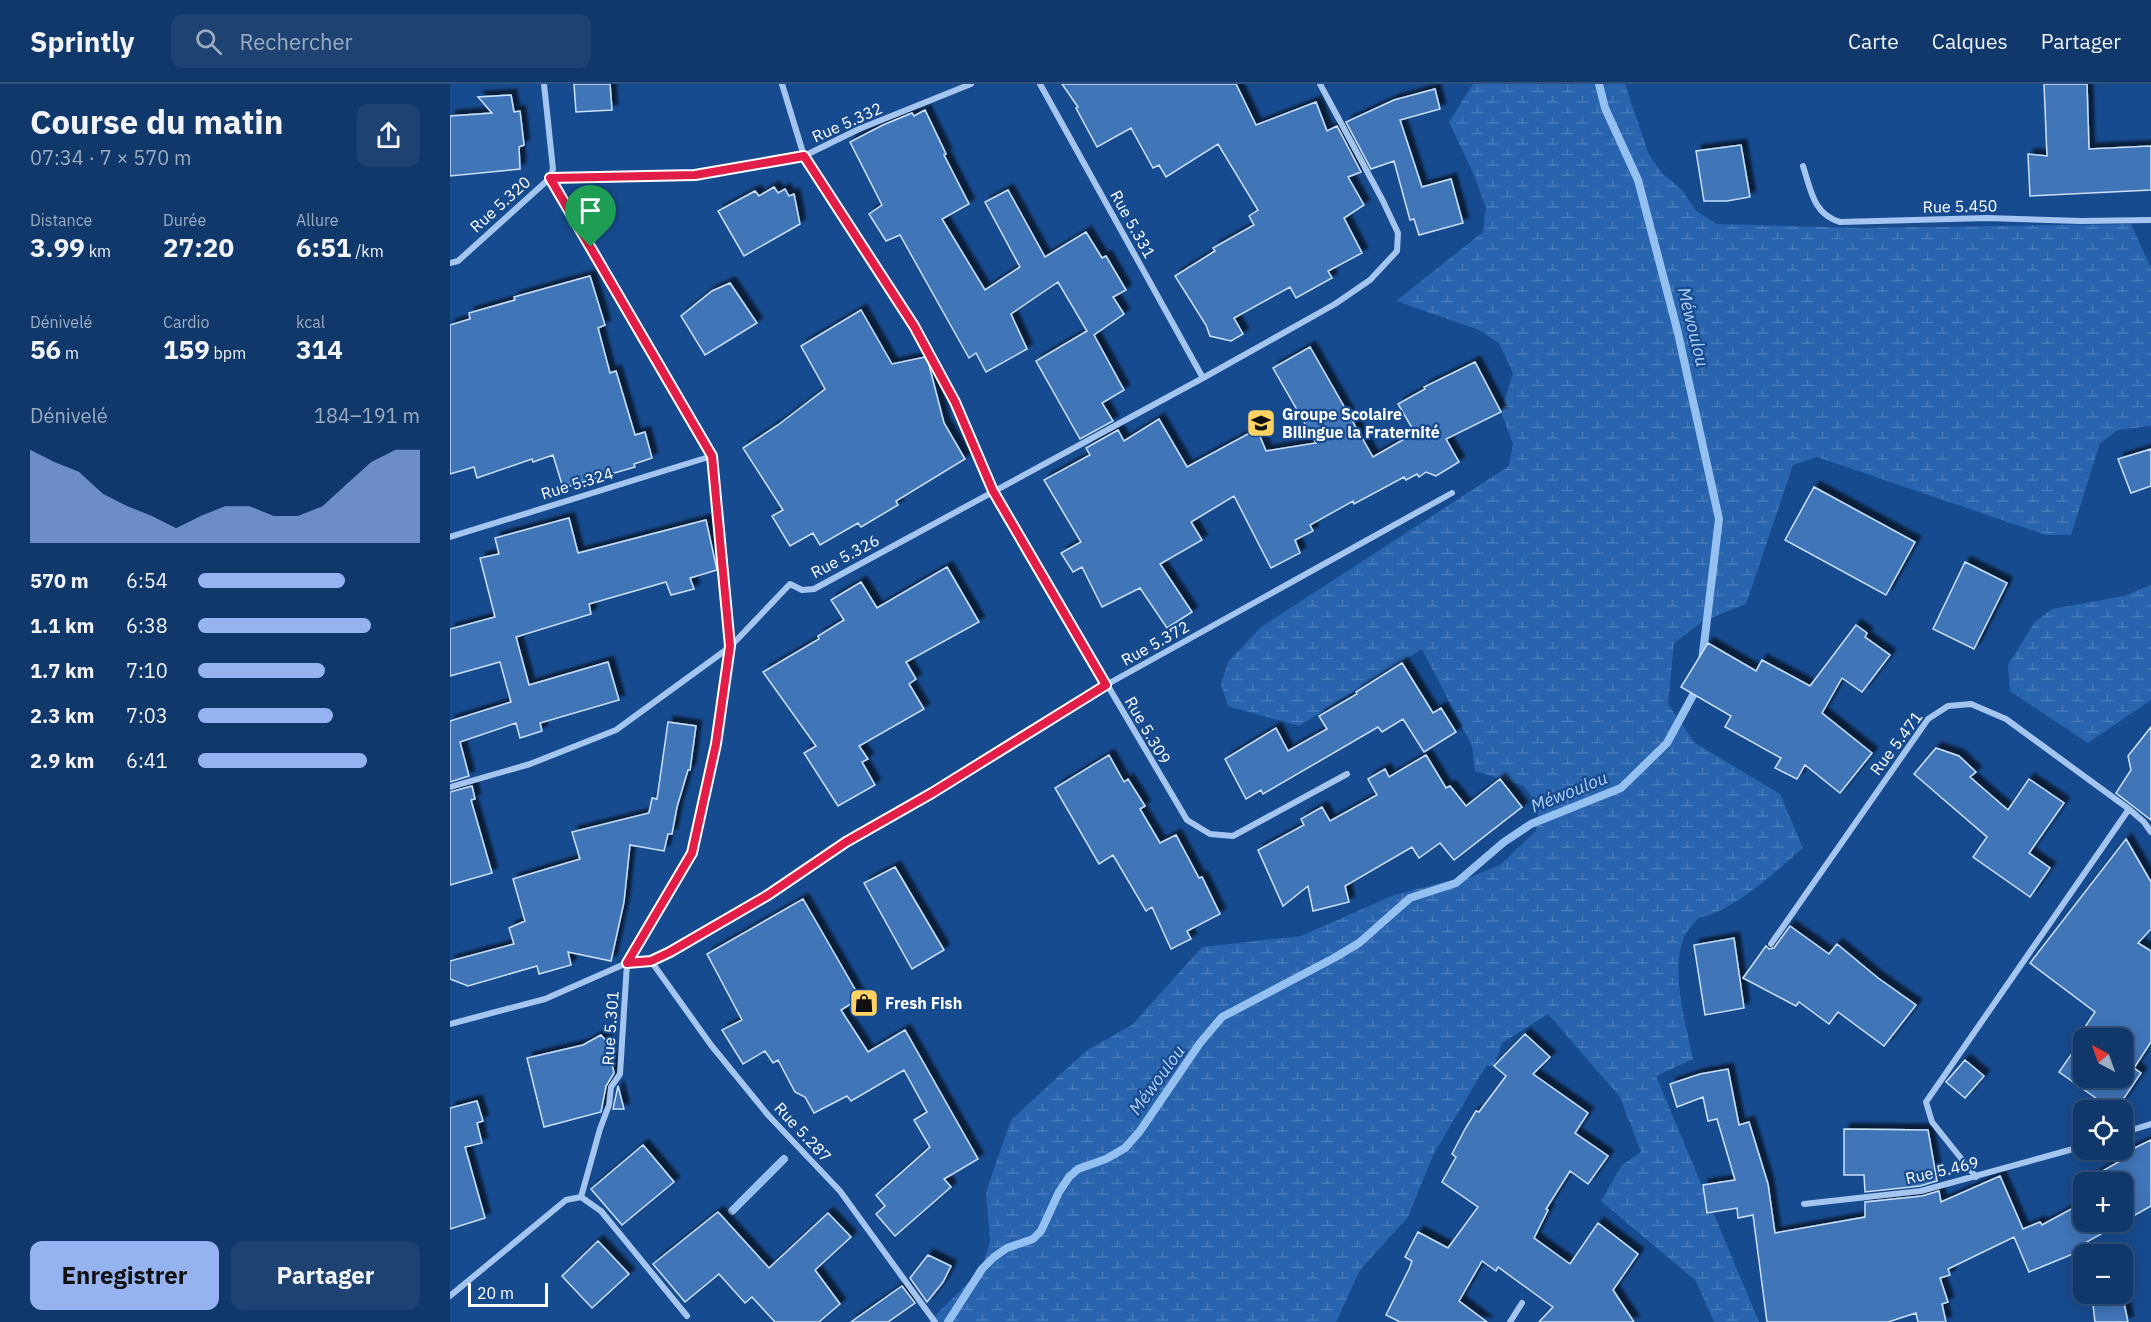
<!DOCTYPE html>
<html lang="fr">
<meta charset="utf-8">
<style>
:root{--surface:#11386b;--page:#1e4373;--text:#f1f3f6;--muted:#9cacc1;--line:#30527e;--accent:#95b2f1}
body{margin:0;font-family:"IBM Plex Sans",sans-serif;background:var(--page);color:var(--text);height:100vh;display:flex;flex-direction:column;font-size:22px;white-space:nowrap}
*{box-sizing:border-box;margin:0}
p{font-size:20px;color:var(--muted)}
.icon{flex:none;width:33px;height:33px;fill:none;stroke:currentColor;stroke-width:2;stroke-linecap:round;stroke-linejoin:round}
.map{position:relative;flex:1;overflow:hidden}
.panel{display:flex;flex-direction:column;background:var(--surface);width:450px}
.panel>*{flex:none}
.needle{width:39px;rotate:319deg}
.fabs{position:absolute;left:1623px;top:944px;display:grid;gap:12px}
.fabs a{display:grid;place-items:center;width:60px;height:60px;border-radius:12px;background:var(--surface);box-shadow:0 3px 15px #0003,0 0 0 2px var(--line);font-size:30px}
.scale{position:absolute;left:18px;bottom:15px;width:80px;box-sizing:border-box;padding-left:6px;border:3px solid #fff;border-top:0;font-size:16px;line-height:21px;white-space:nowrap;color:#fff;-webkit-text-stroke:4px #174b8f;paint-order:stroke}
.pin{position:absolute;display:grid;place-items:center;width:51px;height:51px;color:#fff;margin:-62px -26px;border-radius:50% 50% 50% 0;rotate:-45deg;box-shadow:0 0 6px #0007}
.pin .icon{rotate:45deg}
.round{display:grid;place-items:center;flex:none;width:63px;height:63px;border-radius:12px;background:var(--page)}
.overview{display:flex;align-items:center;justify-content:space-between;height:102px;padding:0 30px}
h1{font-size:33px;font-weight:700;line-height:45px}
.figures{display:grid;grid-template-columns:repeat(3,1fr);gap:9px;height:102px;padding:6px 30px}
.figures div{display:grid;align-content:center}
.figures b{font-size:26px;font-weight:700}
.figures small{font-size:16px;font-weight:400}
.figures p{font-size:16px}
.chart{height:168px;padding:12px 30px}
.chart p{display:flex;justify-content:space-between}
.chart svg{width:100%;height:108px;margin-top:6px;fill:var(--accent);opacity:.7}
.button{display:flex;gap:12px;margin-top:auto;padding:12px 30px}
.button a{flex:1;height:69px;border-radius:12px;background:var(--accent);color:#111;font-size:24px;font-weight:700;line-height:69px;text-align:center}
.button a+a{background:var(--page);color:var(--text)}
ul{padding:0 30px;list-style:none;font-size:20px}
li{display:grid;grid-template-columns:96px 72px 1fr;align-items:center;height:45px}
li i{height:15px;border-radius:8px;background:var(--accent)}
header{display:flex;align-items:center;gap:36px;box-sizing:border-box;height:84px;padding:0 30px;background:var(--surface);border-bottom:2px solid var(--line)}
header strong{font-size:28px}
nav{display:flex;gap:33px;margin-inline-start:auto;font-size:21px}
.search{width:420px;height:54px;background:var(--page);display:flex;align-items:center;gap:15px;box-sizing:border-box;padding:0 21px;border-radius:12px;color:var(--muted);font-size:22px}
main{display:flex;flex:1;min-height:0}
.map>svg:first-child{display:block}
</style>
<header>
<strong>Sprintly</strong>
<div class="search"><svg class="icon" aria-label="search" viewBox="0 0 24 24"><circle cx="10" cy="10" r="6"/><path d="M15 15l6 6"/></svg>Rechercher</div>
<nav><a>Carte</a><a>Calques</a><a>Partager</a></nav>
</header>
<main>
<section class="panel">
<div class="overview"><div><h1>Course du matin</h1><p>07:34 · 7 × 570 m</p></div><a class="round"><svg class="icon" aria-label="share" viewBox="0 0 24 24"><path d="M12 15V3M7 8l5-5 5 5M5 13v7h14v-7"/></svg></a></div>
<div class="figures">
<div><p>Distance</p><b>3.99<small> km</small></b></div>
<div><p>Durée</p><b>27:20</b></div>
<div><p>Allure</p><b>6:51<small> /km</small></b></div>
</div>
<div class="figures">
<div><p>Dénivelé</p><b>56<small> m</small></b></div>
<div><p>Cardio</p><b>159<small> bpm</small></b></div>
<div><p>kcal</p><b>314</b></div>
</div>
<div class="chart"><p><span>Dénivelé</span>184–191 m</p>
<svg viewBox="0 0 160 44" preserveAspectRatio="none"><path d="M0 44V6L10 11L20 15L30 24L40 29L50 33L60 38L70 33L80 29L90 29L100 33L110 33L120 29L130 20L140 11L150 6L160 6V44z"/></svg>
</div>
<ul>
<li><b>570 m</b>6:54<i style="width:66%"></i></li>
<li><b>1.1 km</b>6:38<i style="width:78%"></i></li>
<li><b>1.7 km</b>7:10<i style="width:57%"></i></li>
<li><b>2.3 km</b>7:03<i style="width:61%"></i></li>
<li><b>2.9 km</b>6:41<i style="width:76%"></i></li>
</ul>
<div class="button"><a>Enregistrer</a><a>Partager</a></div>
</section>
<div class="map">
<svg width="1701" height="1238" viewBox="0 0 1701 1238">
<defs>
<pattern id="wetland-marsh" width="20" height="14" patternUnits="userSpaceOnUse" patternTransform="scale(1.5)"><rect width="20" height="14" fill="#2964ae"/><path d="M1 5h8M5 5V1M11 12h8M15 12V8" fill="none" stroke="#497bba"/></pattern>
<filter id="shadow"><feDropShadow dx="5.5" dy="-5.5" stdDeviation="1.5" flood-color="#0009"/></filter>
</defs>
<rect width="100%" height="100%" fill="#174b8f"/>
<path fill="url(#wetland-marsh)" d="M 1023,0 L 1175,0 L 1199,71 L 1213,90 L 1232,106 L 1246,127 L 1267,140 L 1408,144 L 1681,140 L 1701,184 L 1701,342 L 1668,346 L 1650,359 L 1621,451 L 1596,451 L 1367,373 L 1343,381 L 1296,520 L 1253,537 L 1224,559 L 1218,620 L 1245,659 L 1330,710 L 1353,764 C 1327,786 1282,829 1248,834 C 1244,840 1237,846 1234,853 C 1220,888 1236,940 1243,975 L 1206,992 L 1309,1238 L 1264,1238 L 1246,1197 L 1151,1117 L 1172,1081 L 1191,1068 L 1170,1013 L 1098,930 L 1052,959 L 1044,982 L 1036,982 L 984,1069 L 958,1133 L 910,1186 L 886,1238 L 479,1238 L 532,1185 L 540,1157 L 536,1108 L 561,1036 L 637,966 L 682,941 L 752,863 L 851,852 L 944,811 L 998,797 L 1006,799 L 1050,781 L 1086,747 L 1089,723 L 1074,702 L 1025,687 L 1022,662 L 972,565 L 849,642 L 778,622 L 771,600 L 778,578 L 811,543 L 1059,382 L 1063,360 L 1051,328 L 1063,289 L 1049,259 L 1029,246 L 946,217 L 1033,148 L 1036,124 L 1024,91 L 999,38 Z
M 1701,501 L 1701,616 L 1638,659 L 1560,607 L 1558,581 L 1585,538 L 1602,525 L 1674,512 Z"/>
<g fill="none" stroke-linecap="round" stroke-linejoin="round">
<path stroke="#95c0f2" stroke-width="8" d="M 1149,0 L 1155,24 L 1188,96 L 1228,249 L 1269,435 L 1252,577
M 282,1127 L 334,1075
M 498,1238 L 532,1185 L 544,1173 L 557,1164 L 583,1155 L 591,1147 L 609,1108 L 619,1093 L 628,1085 L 656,1075 L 675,1064 L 690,1047 L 750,959 L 772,933 L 884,874 L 909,859 L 960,814 L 1006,799 L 1054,758 L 1081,740 L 1171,704 L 1217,659 L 1248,602"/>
</g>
<path fill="#3f74b8" stroke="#cae0fb" stroke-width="1.5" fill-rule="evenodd" filter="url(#shadow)" d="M 124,0 L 160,0 L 162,26 L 126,28 Z
M 612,0 L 786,0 L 806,41 L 866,18 L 877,47 L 887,42 L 911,88 L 898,93 L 914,121 L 894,134 L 912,169 L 878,187 L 882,194 L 846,214 L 840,203 L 784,234 L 793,250 L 781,257 L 760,252 L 756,241 L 725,192 L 765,167 L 763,164 L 804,141 L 799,132 L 808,126 L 768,60 L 716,93 L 709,81 L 703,84 L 681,44 L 647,63 L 626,24 L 628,23 Z
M 1594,0 L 1637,0 L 1639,65 L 1701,62 L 1701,106 L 1580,112 L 1578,70 L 1597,72 Z
M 985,5 L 990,25 L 950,36 L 972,103 L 1001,95 L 1013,139 L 969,151 L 964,135 L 960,136 L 944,77 L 921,85 L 896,38 L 944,16 Z
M 61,11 L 64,28 L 70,27 L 74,61 L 69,63 L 70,85 L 0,92 L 0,32 L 42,29 L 28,13 Z
M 475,26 L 496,70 L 494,71 L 519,120 L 492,135 L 535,206 L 570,183 L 535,118 L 558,106 L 595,173 L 636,148 L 652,174 L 656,172 L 676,206 L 663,213 L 674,230 L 644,251 L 674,306 L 652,319 L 663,337 L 630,355 L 586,277 L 637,247 L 608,198 L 561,230 L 577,265 L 536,288 L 526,269 L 519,274 L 450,151 L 436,157 L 419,130 L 432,121 L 400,58 L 433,41 L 462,29 L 464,32 Z
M 1291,61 L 1300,113 L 1277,117 L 1254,117 L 1246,67 Z
M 324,103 L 328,109 L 335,105 L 339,112 L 344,110 L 350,140 L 294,172 L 268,127 L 305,107 L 309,112 Z
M 140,192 L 155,241 L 148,244 L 160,289 L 166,287 L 185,351 L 195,348 L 202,374 L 184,380 L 185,383 L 113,404 L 103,371 L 83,378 L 82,375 L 27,394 L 24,383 L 0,390 L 0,241 L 20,235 L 19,229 L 65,216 L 64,213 Z
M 280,199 L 307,239 L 255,271 L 231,232 L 262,207 Z
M 411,226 L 442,280 L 475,273 L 479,281 L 494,339 L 515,375 L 446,417 L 448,421 L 411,443 L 408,439 L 370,461 L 363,449 L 340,462 L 322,432 L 333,426 L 293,364 L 328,341 L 375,305 L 351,262 Z
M 860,263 L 923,373 L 965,349 L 948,320 L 975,305 L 974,303 L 1025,278 L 1051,328 L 996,355 L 1009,378 L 986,392 L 976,388 L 969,393 L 967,390 L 956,396 L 954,393 L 904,420 L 903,417 L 860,441 L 863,447 L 845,456 L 850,469 L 821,484 L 784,412 L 741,438 L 752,456 L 710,480 L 742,528 L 717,544 L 690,504 L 652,523 L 632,483 L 623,488 L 611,469 L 631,458 L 594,396 L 640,371 L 636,364 L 668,346 L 674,357 L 709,335 L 737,383 L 807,345 L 816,367 L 866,359 L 823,284 Z
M 1701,365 L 1701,402 L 1681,409 L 1668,375 Z
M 1364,403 L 1465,458 L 1436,511 L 1335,456 Z
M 119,434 L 128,469 L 256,436 L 267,486 L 240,494 L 244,505 L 221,511 L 216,498 L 139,520 L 141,530 L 66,553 L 79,601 L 158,578 L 169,616 L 90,639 L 92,647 L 70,654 L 66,639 L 10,658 L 19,692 L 0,698 L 0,637 L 61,618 L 50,578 L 0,592 L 0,545 L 45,533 L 30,474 L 49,470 L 45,454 Z
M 1515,478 L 1557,499 L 1524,565 L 1483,545 Z
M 497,483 L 529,538 L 456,578 L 466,595 L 459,600 L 474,625 L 409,662 L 418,675 L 412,678 L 425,701 L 388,722 L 354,669 L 366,662 L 313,588 L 369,555 L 368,552 L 394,536 L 381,516 L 411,498 L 427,524 Z
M 1406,541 L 1417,549 L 1415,553 L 1440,571 L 1412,608 L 1392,594 L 1372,629 L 1422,669 L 1390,709 L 1355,681 L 1347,695 L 1325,684 L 1331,674 L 1275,643 L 1281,632 L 1231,603 L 1258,559 L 1306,587 L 1312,576 L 1360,602 Z
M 952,579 L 983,629 L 991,624 L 1006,648 L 974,668 L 953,635 L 932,648 L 928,643 L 813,710 L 811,706 L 796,715 L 775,675 L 826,644 L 838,667 L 877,645 L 869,632 L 907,610 L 906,608 Z
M 218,638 L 246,642 L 240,686 L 238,686 L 227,723 L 222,750 L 218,750 L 214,767 L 180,761 L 174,818 L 161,877 L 118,868 L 121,881 L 89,890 L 87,882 L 18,902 L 0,895 L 0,877 L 64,860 L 59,844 L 75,837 L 63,795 L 130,775 L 122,748 L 199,729 L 202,714 L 207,715 Z
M 1701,643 L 1701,736 L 1666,709 L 1681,686 L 1678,672 Z
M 1486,664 L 1509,672 L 1526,688 L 1520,693 L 1558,726 L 1579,695 L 1614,719 L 1579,769 L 1600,784 L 1580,813 L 1523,773 L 1537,753 L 1464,690 Z
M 659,671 L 674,698 L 678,695 L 695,722 L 690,725 L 710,759 L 726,751 L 749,794 L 752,793 L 770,830 L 737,847 L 741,855 L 721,865 L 702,823 L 696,827 L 663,771 L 649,780 L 605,704 Z
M 976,671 L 996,704 L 1000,702 L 1016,722 L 1050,695 L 1072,723 L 1004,776 L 990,759 L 969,774 L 962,763 L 895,802 L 899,818 L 863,827 L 858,802 L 833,822 L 808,766 L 854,741 L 851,735 L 872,723 L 880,737 L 927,711 L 918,695 L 935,685 L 939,693 Z
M 22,702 L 25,715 L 21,716 L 42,789 L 0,801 L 0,708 Z
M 1676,755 L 1701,798 L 1701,845 L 1688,859 L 1701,867 L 1701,958 L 1684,984 L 1691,989 L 1666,1026 L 1663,1026 L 1609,988 L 1639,945 L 1635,943 L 1645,928 L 1580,879 ZM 1634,954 L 1672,954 L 1672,993 L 1634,993 Z
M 445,783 L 494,866 L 462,885 L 414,799 Z
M 353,815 L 410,914 L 391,926 L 418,968 L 455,946 L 528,1075 L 494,1095 L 501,1103 L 445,1152 L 426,1130 L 435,1122 L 426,1111 L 480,1063 L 464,1036 L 477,1028 L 454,986 L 401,1017 L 397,1012 L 364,1029 L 355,1013 L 345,1008 L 328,976 L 323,979 L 315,967 L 293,980 L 272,946 L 292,936 L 257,870 Z
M 1340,842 L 1379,870 L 1387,860 L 1428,894 L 1466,921 L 1434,962 L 1388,928 L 1379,940 L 1349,918 L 1346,922 L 1293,894 L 1316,862 L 1319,865 L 1324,864 Z
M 1284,854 L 1294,924 L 1255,931 L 1244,861 Z
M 1075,950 L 1100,973 L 1083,990 L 1138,1029 L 1125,1049 L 1158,1072 L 1138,1100 L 1120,1087 L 1096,1125 L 1098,1126 L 1084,1154 L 1120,1180 L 1148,1139 L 1188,1170 L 1163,1206 L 1184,1238 L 1089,1238 L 1103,1223 L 1048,1183 L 1046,1187 L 1032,1177 L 1009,1217 L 1037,1238 L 950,1238 L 936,1231 L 959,1185 L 962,1177 L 955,1173 L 968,1148 L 998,1164 L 1028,1123 L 992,1098 L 1006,1073 L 1002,1070 L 1015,1045 L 1026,1027 L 1029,1028 L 1056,992 L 1044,982 Z
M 151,951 L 160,961 L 161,975 L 164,989 L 156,1002 L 151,1028 L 94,1043 L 77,974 L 133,961 Z
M 1515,976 L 1534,992 L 1515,1014 L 1496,998 Z
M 1278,985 L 1289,1041 L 1299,1038 L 1318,1100 L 1325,1149 L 1415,1133 L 1415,1118 L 1472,1112 L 1489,1107 L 1491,1118 L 1550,1092 L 1573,1145 L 1590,1138 L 1592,1141 L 1634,1118 L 1634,1137 L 1672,1137 L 1672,1098 L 1642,1098 L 1640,1094 L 1672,1076 L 1672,1070 L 1701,1056 L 1701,1122 L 1633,1160 L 1635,1165 L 1579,1188 L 1564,1153 L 1498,1185 L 1500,1191 L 1490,1194 L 1498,1218 L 1492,1220 L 1496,1238 L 1468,1238 L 1466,1229 L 1438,1238 L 1317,1238 L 1303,1131 L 1288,1134 L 1287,1124 L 1257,1129 L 1253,1101 L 1285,1096 L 1267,1035 L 1258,1037 L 1253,1013 L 1227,1023 L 1220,1000 L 1250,990 Z
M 168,1002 L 174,1025 L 163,1025 Z
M 27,1017 L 33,1037 L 27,1039 L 32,1059 L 15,1063 L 35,1134 L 0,1145 L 0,1024 Z
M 1394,1045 L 1478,1046 L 1487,1097 L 1470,1102 L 1415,1108 L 1414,1091 L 1394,1091 Z
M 193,1061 L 224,1098 L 172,1141 L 141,1105 Z
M 268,1128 L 319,1184 L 378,1129 L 401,1153 L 365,1186 L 390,1220 L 369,1238 L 325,1238 L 302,1213 L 295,1219 L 269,1190 L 235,1218 L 203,1180 Z
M 148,1157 L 179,1190 L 142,1224 L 112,1192 Z
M 478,1171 L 501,1182 L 493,1198 L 477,1218 L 460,1194 Z
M 452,1202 L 465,1219 L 438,1238 L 401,1238 Z
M 1657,1209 L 1672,1209 L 1678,1238 L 1645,1238 L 1642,1212 Z"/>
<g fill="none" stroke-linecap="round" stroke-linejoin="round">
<path stroke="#a3c5f0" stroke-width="6" d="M 332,0 L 354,72 L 464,242 L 505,317 L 543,407 L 737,736 L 760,750 L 783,752 L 897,690
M 590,0 L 753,294
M 1353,82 C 1361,106 1363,130 1390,138 L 1537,134 L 1631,137 L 1701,136
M 0,179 L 8,177 L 100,94 L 103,85 L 94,0
M 0,453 L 262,372
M 0,703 L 80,680 L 166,646 L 280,563 L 340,500 L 352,506 L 364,505 L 753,294 L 885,220 L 920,196 L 947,167 L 948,149 L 933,117 L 870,0
M 1321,860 L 1478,635 L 1498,622 L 1521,620 L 1556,635 L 1679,725 L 1694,738 L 1701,748
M 201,877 L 261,961 L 318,1031 L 390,1107 L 485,1238
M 0,940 L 95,915 L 177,879 L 201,877 L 221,869 L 319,811 L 396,757 L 482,709 L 656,601 L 1002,409
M 1672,1049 L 1701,1040
M 1526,1093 L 1482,1038 L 1476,1018 L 1679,725
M 131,1113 L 151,1127 L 237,1232
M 1354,1120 L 1471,1107 L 1634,1062
M 0,1212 L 116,1116 L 131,1113 L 150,1045 L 159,1021 L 161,1003 L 170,990 L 177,879 L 242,769 L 266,659 L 280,563 L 262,372 L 100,94 L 245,91 L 354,72 L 409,45 L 521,0
M 1060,1238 L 1072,1219"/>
</g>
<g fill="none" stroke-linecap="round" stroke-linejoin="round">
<g stroke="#fff" stroke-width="12">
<path id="route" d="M 354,72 L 464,242 L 505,318 L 543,407 L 656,601 L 482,709 L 396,758 L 318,811 L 220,868 L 201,877 L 177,879 L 242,769 L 266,660 L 280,562 L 262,372 L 100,94 L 245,91 Z"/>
</g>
<use href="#route" stroke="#e11d48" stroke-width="8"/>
</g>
<defs>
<g id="school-square" transform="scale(1.5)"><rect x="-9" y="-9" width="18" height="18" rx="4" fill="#ffd262" stroke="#174b8f"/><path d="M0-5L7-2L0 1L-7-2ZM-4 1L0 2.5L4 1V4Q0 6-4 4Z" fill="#111"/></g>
<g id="shop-square" transform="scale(1.5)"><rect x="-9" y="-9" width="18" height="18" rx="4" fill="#ffd262" stroke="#174b8f"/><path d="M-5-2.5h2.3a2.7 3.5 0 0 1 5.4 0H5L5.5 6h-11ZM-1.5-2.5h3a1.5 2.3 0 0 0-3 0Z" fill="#111"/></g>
</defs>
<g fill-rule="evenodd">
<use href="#school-square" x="811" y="339"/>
<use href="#shop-square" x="414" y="919"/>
</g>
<g text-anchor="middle" stroke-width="4.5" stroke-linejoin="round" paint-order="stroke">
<g font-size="16" fill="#fff" stroke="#174b8f">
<text transform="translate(397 38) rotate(-24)" y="6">Rue 5.332</text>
<text transform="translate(50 120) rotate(-42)" y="6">Rue 5.320</text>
<text transform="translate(1510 122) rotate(-1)" y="6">Rue 5.450</text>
<text transform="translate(683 140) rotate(61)" y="6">Rue 5.331</text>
<text transform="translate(127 399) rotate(-17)" y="6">Rue 5.324</text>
<text transform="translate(395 472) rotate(-28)" y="6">Rue 5.326</text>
<text transform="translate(705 559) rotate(-29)" y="6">Rue 5.372</text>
<text transform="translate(698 646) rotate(60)" y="6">Rue 5.309</text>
<text transform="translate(1446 659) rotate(-53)" y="6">Rue 5.471</text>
<text transform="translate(160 944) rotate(-86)" y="6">Rue 5.301</text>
<text transform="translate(353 1048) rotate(47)" y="6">Rue 5.287</text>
<text transform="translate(1492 1086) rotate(-13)" y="6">Rue 5.469</text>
</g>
<g font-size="16" font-weight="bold" fill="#fff" stroke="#174b8f" text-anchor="start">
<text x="832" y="336">Groupe Scolaire<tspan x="832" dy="18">Bilingue la Fraternité</tspan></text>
<text x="435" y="925">Fresh Fish</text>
</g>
<g font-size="18" font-style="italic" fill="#afcff7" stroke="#174b8f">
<text transform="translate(1243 243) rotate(76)" y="6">Méwoulou</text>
<text transform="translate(1119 708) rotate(-22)" y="6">Méwoulou</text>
<text transform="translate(707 996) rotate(-54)" y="6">Méwoulou</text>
</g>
</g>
</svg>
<div class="fabs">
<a><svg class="needle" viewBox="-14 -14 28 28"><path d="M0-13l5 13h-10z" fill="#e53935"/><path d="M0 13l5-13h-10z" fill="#9cacc1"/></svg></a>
<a><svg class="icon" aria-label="locate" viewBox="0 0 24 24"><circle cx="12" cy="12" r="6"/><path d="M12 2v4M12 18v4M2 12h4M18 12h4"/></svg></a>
<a>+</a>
<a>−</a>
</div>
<div class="scale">20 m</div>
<div class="pin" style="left:141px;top:163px;background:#1e9e55"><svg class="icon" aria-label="arrive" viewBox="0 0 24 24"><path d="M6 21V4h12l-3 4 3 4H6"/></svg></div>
</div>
</main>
